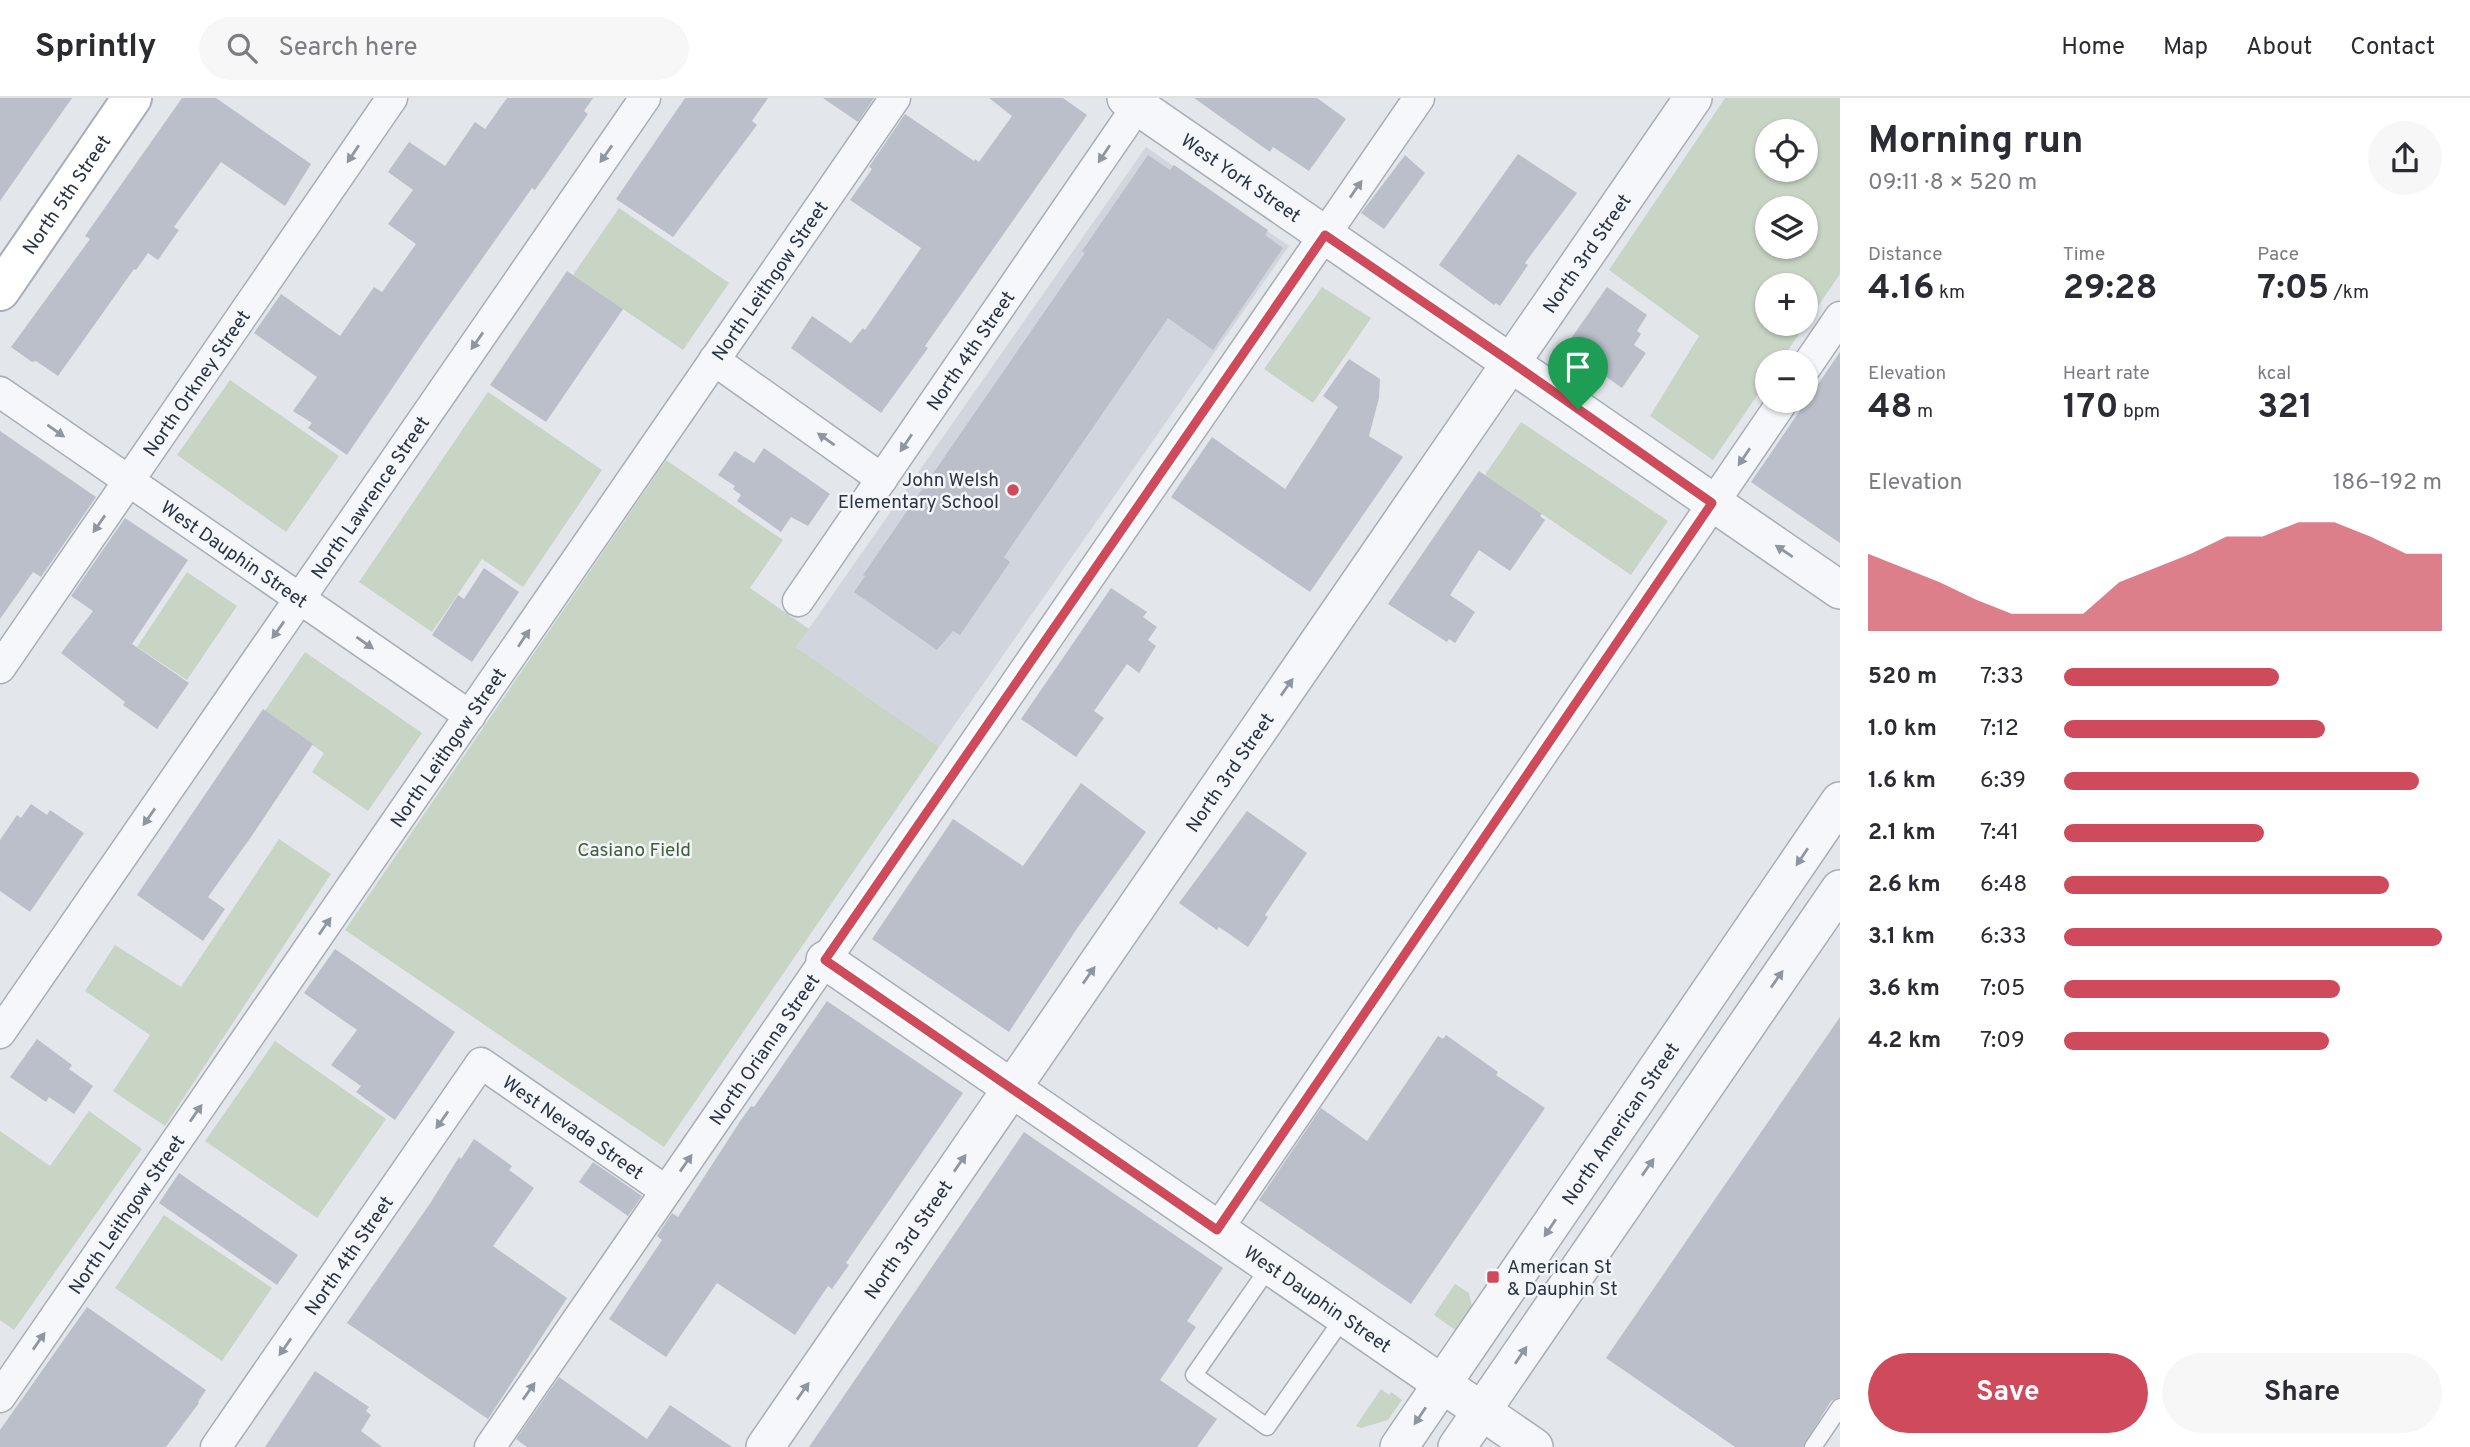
<!DOCTYPE html>
<meta charset="utf-8">
<style>
:root{--surface:#fff;--page:#f7f7f7;--text:#2b2b33;--muted:#7c7c81;--line:#e1e1e2;--accent:#cf4a5b}
body{margin:0;font-family:Overpass,sans-serif;background:var(--page);color:var(--text);height:100vh;display:flex;flex-direction:column;font-size:26px;white-space:nowrap}
*{box-sizing:border-box;margin:0}
p{font-size:23px;color:var(--muted)}
.icon{flex:none;width:38px;height:38px;fill:none;stroke:currentColor;stroke-width:2;stroke-linecap:round;stroke-linejoin:round}
.map{position:relative;flex:1;overflow:hidden}
.panel{display:flex;flex-direction:column;background:var(--surface);width:630px}
.panel>*{flex:none}
.controls{position:absolute;left:1755px;top:21px;display:grid;gap:14px}
.controls a{display:grid;place-items:center;width:63px;height:63px;border-radius:50%;background:var(--surface);box-shadow:0 2px 5px #0004;font-size:35px}
.pin{position:absolute;display:grid;place-items:center;width:60px;height:60px;color:#fff;margin:-72px -30px;border-radius:50% 50% 50% 0;rotate:-45deg;box-shadow:0 0 7px #0007}
.pin .icon{rotate:45deg}
.round{display:grid;place-items:center;flex:none;width:74px;height:74px;border-radius:37px;background:var(--page)}
.headline{display:flex;align-items:center;justify-content:space-between;height:119px;padding:0 28px}
h1{font-size:38px;font-weight:700;line-height:52px}
.figures{display:grid;grid-template-columns:repeat(3,1fr);gap:10px;height:119px;padding:7px 28px}
.figures div{display:grid;align-content:center}
.figures b{font-size:35px;font-weight:700}
.figures small{font-size:19px;font-weight:400}
.figures p{font-size:19px}
.chart{height:196px;padding:14px 28px}
.chart p{display:flex;justify-content:space-between}
.chart svg{width:100%;height:126px;margin-top:7px;fill:var(--accent);opacity:.7}
.cta{display:flex;gap:14px;margin-top:auto;padding:14px 28px}
.cta a{flex:1;height:80px;border-radius:42px;background:var(--accent);color:#fff;font-size:28px;font-weight:700;line-height:80px;text-align:center}
.cta a+a{background:var(--page);color:var(--text)}
ul{padding:0 28px;list-style:none;font-size:23px}
li{display:grid;grid-template-columns:112px 84px 1fr;align-items:center;height:52px}
li i{height:18px;border-radius:9px;background:var(--accent)}
header{display:flex;align-items:center;gap:42px;box-sizing:border-box;height:98px;padding:0 35px;background:var(--surface);border-bottom:2px solid var(--line)}
header strong{font-size:33px}
nav{display:flex;gap:38px;margin-inline-start:auto;font-size:24px}
.search{width:490px;height:63px;background:var(--page);display:flex;align-items:center;gap:18px;box-sizing:border-box;padding:0 24px;border-radius:38px;color:var(--muted);font-size:26px}
main{display:flex;flex:1;min-height:0}
.map>svg:first-child{display:block}
</style>
<header>
<strong>Sprintly</strong>
<div class="search"><svg class="icon" aria-label="search" viewBox="0 0 24 24"><circle cx="10" cy="10" r="6"/><path d="M15 15l6 6"/></svg>Search here</div>
<nav><a>Home</a><a>Map</a><a>About</a><a>Contact</a></nav>
</header>
<main>
<div class="map">
<svg width="1840" height="1349" viewBox="0 0 1840 1349">
<rect width="100%" height="100%" fill="#e3e6eb"/>
<path fill="#d1d5dd" d="M 1146,49 L 1289,148 L 939,649 L 796,549 Z"/>
<path fill="#c8d5c5" fill-rule="evenodd" d="M 1725,0 L 1840,0 L 1840,176 L 1780,264 L 1768,264 L 1767,283 L 1713,362 L 1650,318 L 1699,238 L 1609,172 ZM 1768,33 L 1806,33 L 1806,72 L 1768,72 ZM 1768,110 L 1806,110 L 1806,149 L 1768,149 ZM 1768,187 L 1806,187 L 1806,226 L 1768,226 Z
M 619,110 L 729,185 L 683,252 L 573,177 Z
M 1322,189 L 1371,220 L 1313,305 L 1264,271 Z
M 230,282 L 339,358 L 286,434 L 177,357 Z
M 488,294 L 602,372 L 523,489 L 482,461 L 432,534 L 359,484 Z
M 1521,324 L 1668,423 L 1631,477 L 1485,377 Z
M 666,362 L 783,442 L 750,490 L 809,531 L 796,549 L 939,649 L 664,1049 L 345,832 Z
M 187,474 L 237,508 L 187,582 L 137,549 Z
M 305,554 L 422,635 L 368,713 L 312,674 L 324,655 L 264,614 Z
M 279,741 L 331,776 L 165,1028 L 113,993 L 150,937 L 85,893 L 115,847 L 181,889 Z
M 275,943 L 386,1021 L 317,1120 L 205,1043 Z
M 89,1013 L 142,1051 L 14,1232 L 0,1222 L 0,1033 L 50,1068 Z
M 164,1117 L 272,1190 L 222,1263 L 115,1190 Z
M 1455,1186 L 1469,1195 L 1472,1208 L 1458,1234 L 1434,1217 Z
M 1381,1291 L 1389,1297 L 1391,1294 L 1402,1302 L 1388,1322 L 1361,1330 L 1356,1328 Z"/>
<path fill="#bbbfc9" d="M 0,0 L 72,0 L 0,103 Z
M 182,0 L 216,0 L 311,66 L 285,108 L 221,64 L 174,129 L 179,132 L 158,162 L 148,155 L 136,172 L 134,171 L 58,278 L 36,263 L 32,264 L 11,249 L 90,141 L 85,138 Z
M 507,0 L 593,0 L 584,13 L 588,16 L 535,92 L 532,90 L 424,243 L 347,357 L 308,330 L 312,325 L 293,313 L 317,279 L 254,235 L 281,196 L 340,238 L 374,189 L 382,194 L 416,146 L 388,126 L 413,92 L 388,74 L 409,44 L 445,68 L 475,24 L 485,31 Z
M 685,0 L 768,0 L 752,23 L 757,27 L 673,139 L 616,101 Z
M 823,0 L 874,0 L 858,24 Z
M 989,0 L 1063,0 L 1087,17 L 925,248 L 928,250 L 881,315 L 791,250 L 812,218 L 851,245 L 863,230 L 865,232 L 921,150 L 850,102 L 872,71 L 869,69 L 905,16 L 974,63 L 975,61 L 979,64 L 1012,18 Z
M 1194,0 L 1317,0 L 1346,21 L 1309,73 L 1273,49 L 1270,54 Z
M 1518,56 L 1577,95 L 1525,165 L 1528,167 L 1500,208 L 1496,205 L 1494,207 L 1439,167 Z
M 1148,57 L 1170,72 L 1174,67 L 1268,132 L 1265,137 L 1283,150 L 1213,252 L 1168,220 L 1004,459 L 1010,464 L 960,537 L 953,533 L 937,552 L 854,494 L 865,478 L 863,477 L 1085,155 L 1082,153 Z
M 1405,57 L 1425,75 L 1384,131 L 1361,115 Z
M 567,173 L 623,211 L 546,324 L 490,287 Z
M 1607,189 L 1647,217 L 1637,233 L 1641,236 L 1634,247 L 1646,255 L 1622,290 L 1605,278 L 1602,283 L 1561,255 Z
M 1840,254 L 1840,445 L 1751,384 Z
M 1349,261 L 1380,281 L 1379,300 L 1369,338 L 1403,359 L 1310,494 L 1171,399 L 1212,339 L 1285,391 L 1338,309 L 1323,298 Z
M 0,333 L 96,399 L 41,479 L 33,474 L 0,521 Z
M 764,350 L 830,396 L 808,428 L 791,419 L 781,434 L 737,403 L 741,397 L 733,391 L 735,388 L 718,377 L 735,353 L 754,365 Z
M 1479,373 L 1542,416 L 1540,418 L 1545,422 L 1510,473 L 1479,452 L 1450,497 L 1475,514 L 1455,545 L 1449,541 L 1447,544 L 1388,506 Z
M 125,420 L 188,462 L 132,546 L 189,585 L 157,631 L 123,607 L 125,604 L 61,555 L 93,513 L 71,498 Z
M 484,470 L 519,494 L 472,564 L 432,537 L 458,497 L 464,501 Z
M 1111,490 L 1147,514 L 1143,519 L 1157,529 L 1148,542 L 1156,548 L 1139,575 L 1127,566 L 1094,613 L 1104,620 L 1076,659 L 1021,621 Z
M 263,611 L 313,646 L 251,739 L 208,799 L 225,811 L 203,843 L 137,797 Z
M 1081,685 L 1146,734 L 1078,829 L 1009,934 L 872,841 L 953,721 L 1023,768 Z
M 31,706 L 47,717 L 50,712 L 84,735 L 30,814 L 0,793 L 0,742 L 17,717 L 21,720 Z
M 1247,713 L 1307,755 L 1265,817 L 1268,819 L 1248,849 L 1219,829 L 1217,832 L 1179,805 Z
M 335,851 L 455,934 L 395,1022 L 356,994 L 361,988 L 331,967 L 357,932 L 304,895 Z
M 827,903 L 963,995 L 846,1165 L 849,1167 L 832,1191 L 828,1188 L 795,1237 L 717,1185 L 666,1259 L 609,1221 L 662,1142 L 657,1138 L 672,1115 L 678,1119 L 741,1022 L 751,1008 L 754,1009 Z
M 1840,919 L 1840,1299 L 1831,1303 L 1803,1349 L 1735,1349 L 1606,1260 Z
M 1446,937 L 1498,974 L 1496,977 L 1545,1010 L 1411,1206 L 1259,1102 L 1321,1010 L 1367,1043 L 1438,938 L 1443,941 Z
M 37,941 L 72,967 L 69,971 L 93,988 L 74,1016 L 49,999 L 46,1004 L 10,979 Z
M 1024,1034 L 1223,1170 L 1187,1223 L 1196,1229 L 1160,1282 L 1217,1321 L 1197,1349 L 809,1349 Z
M 474,1041 L 512,1068 L 509,1072 L 534,1090 L 493,1148 L 567,1200 L 488,1321 L 347,1225 L 431,1104 L 459,1059 L 461,1061 Z
M 593,1064 L 642,1098 L 628,1118 L 579,1084 Z
M 179,1075 L 298,1157 L 277,1187 L 159,1105 Z
M 87,1209 L 206,1292 L 198,1304 L 199,1305 L 166,1349 L 0,1349 L 0,1332 Z
M 315,1273 L 369,1309 L 366,1313 L 371,1317 L 361,1333 L 382,1349 L 265,1349 Z
M 559,1279 L 647,1341 L 670,1307 L 732,1349 L 527,1349 L 516,1341 Z"/>
<g fill="none" stroke-linecap="round" stroke-linejoin="round">
<g stroke="#a8adb6" stroke-width="19">
<path id="service" d="M 1270,1168 L 1194,1277 L 1267,1329 L 1344,1219
M 1813,1349 L 1840,1309"/>
</g>
<g stroke="#a8adb6" stroke-width="33">
<g id="minor">
<path d="M 714,262 L 882,381"/>
<path d="M 1806,269 L 1840,219"/>
<path id="s1" d="M 0,294 L 470,618"/>
<path id="s2" d="M 798,503 L 1143,0"/>
<path id="s3" d="M 0,570 L 392,0"/>
<path id="s4" d="M 0,935 L 645,0"/>
<path d="M 1217,1132 L 1783,303"/>
<path id="s5" d="M 0,1299 L 895,0"/>
<path id="s6" d="M 216,1349 L 481,965 L 666,1093"/>
<path id="s7" d="M 490,1349 L 1419,0"/>
</g>
</g>
<g stroke="#a8adb6" stroke-width="40">
<g id="tertiary">
<path id="s8" d="M 1126,0 L 1840,492"/>
<path id="s9" d="M 825,862 L 1534,1349"/>
<path id="s10" d="M 765,1349 L 1693,0"/>
<path id="s11" d="M 1399,1349 L 1840,703"/>
<path d="M 1457,1349 L 1840,791"/>
</g>
</g>
<g stroke="#a8adb6" stroke-width="42">
<g id="secondary">
<path id="s12" d="M 0,193 L 132,0"/>
</g>
</g>
<use href="#service" stroke="#f6f7fa" stroke-width="16"/>
<use href="#minor" stroke="#f6f7fa" stroke-width="30"/>
<use href="#tertiary" stroke="#f6f7fa" stroke-width="37"/>
<use href="#secondary" stroke="#fff" stroke-width="38"/>
</g>
<defs><path id="oneway-solid" d="M-6-.8H1V-3.2L6.5 0L1 3.2V.8H-6Z" transform="scale(1.75)"/></defs>
<g fill="#90969f">
<use href="#oneway-solid" transform="translate(353 56) rotate(124)"/>
<use href="#oneway-solid" transform="translate(606 56) rotate(125)"/>
<use href="#oneway-solid" transform="translate(1104 56) rotate(124)"/>
<use href="#oneway-solid" transform="translate(1356 91) rotate(-55)"/>
<use href="#oneway-solid" transform="translate(477 243) rotate(125)"/>
<use href="#oneway-solid" transform="translate(56 333) rotate(35)"/>
<use href="#oneway-solid" transform="translate(826 341) rotate(-145)"/>
<use href="#oneway-solid" transform="translate(906 345) rotate(124)"/>
<use href="#oneway-solid" transform="translate(1744 359) rotate(124)"/>
<use href="#oneway-solid" transform="translate(99 426) rotate(125)"/>
<use href="#oneway-solid" transform="translate(1784 453) rotate(-146)"/>
<use href="#oneway-solid" transform="translate(278 532) rotate(125)"/>
<use href="#oneway-solid" transform="translate(524 540) rotate(-56)"/>
<use href="#oneway-solid" transform="translate(365 545) rotate(35)"/>
<use href="#oneway-solid" transform="translate(1287 589) rotate(-55)"/>
<use href="#oneway-solid" transform="translate(149 719) rotate(125)"/>
<use href="#oneway-solid" transform="translate(1802 759) rotate(124)"/>
<use href="#oneway-solid" transform="translate(325 828) rotate(-55)"/>
<use href="#oneway-solid" transform="translate(1089 877) rotate(-55)"/>
<use href="#oneway-solid" transform="translate(1777 881) rotate(-55)"/>
<use href="#oneway-solid" transform="translate(196 1015) rotate(-55)"/>
<use href="#oneway-solid" transform="translate(442 1022) rotate(125)"/>
<use href="#oneway-solid" transform="translate(686 1065) rotate(-55)"/>
<use href="#oneway-solid" transform="translate(960 1065) rotate(-55)"/>
<use href="#oneway-solid" transform="translate(1648 1069) rotate(-55)"/>
<use href="#oneway-solid" transform="translate(1550 1130) rotate(124)"/>
<use href="#oneway-solid" transform="translate(39 1243) rotate(-55)"/>
<use href="#oneway-solid" transform="translate(285 1249) rotate(125)"/>
<use href="#oneway-solid" transform="translate(1521 1257) rotate(-56)"/>
<use href="#oneway-solid" transform="translate(529 1293) rotate(-55)"/>
<use href="#oneway-solid" transform="translate(803 1293) rotate(-55)"/>
<use href="#oneway-solid" transform="translate(1420 1318) rotate(124)"/>
</g>
<g fill="none" stroke-linecap="round" stroke-linejoin="round">
<g stroke="#fff" stroke-width="14">
<path id="route" d="M 1325,137 L 1511,264 L 1712,405 L 1217,1132 L 825,862 Z"/>
</g>
<use href="#route" stroke="#cf4a5b" stroke-width="9"/>
</g>
<g fill="#cf4a5b" stroke="#f3f5f9" stroke-width="2.5">
<circle cx="1013" cy="392" r="7"/>
<rect x="1486" y="1172" width="14" height="14" rx="3.5"/>
</g>
<g text-anchor="middle" stroke-width="5" stroke-linejoin="round" paint-order="stroke">
<g font-size="19" fill="#2b3444" stroke="#f3f5f9">
<text dy="7" stroke="none"><textPath href="#s8" startOffset="140">West York Street</textPath></text>
<text dy="7" stroke="none"><textPath href="#s12" startOffset="117">North 5th Street</textPath></text>
<text dy="7" stroke="none"><textPath href="#s10" startOffset="1449">North 3rd Street</textPath></text>
<text dy="7" stroke="none"><textPath href="#s5" startOffset="1356">North Leithgow Street</textPath></text>
<text dy="7" stroke="none"><textPath href="#s2" startOffset="304">North 4th Street</textPath></text>
<text dy="7" stroke="none"><textPath href="#s3" startOffset="346">North Orkney Street</textPath></text>
<text dy="7" stroke="none"><textPath href="#s4" startOffset="651">North Lawrence Street</textPath></text>
<text dy="7" stroke="none"><textPath href="#s1" startOffset="285">West Dauphin Street</textPath></text>
<text dy="7" stroke="none"><textPath href="#s5" startOffset="789">North Leithgow Street</textPath></text>
<text dy="7" stroke="none"><textPath href="#s10" startOffset="819">North 3rd Street</textPath></text>
<text dy="7" stroke="none"><textPath href="#s7" startOffset="483">North Orianna Street</textPath></text>
<text dy="7" stroke="none"><textPath href="#s11" startOffset="392">North American Street</textPath></text>
<text dy="7" stroke="none"><textPath href="#s6" startOffset="579">West Nevada Street</textPath></text>
<text dy="7" stroke="none"><textPath href="#s5" startOffset="222">North Leithgow Street</textPath></text>
<text dy="7" stroke="none"><textPath href="#s10" startOffset="252">North 3rd Street</textPath></text>
<text dy="7" stroke="none"><textPath href="#s6" startOffset="233">North 4th Street</textPath></text>
<text dy="7" stroke="none"><textPath href="#s9" startOffset="598">West Dauphin Street</textPath></text>
</g>
<g font-size="19" fill="#2b3444" stroke="#f3f5f9" text-anchor="end">
<text x="999" y="388">John Welsh<tspan x="999" dy="22">Elementary School</tspan></text>
<text x="1507" y="1175" text-anchor="start">American St<tspan x="1507" dy="22">&amp; Dauphin St</tspan></text>
</g>
<g font-size="19" fill="#3f6038" stroke="#f3f5f9">
<text x="634" y="758">Casiano Field</text>
</g>
</g>
</svg>
<div class="controls">
<a><svg class="icon" aria-label="locate" viewBox="0 0 24 24"><circle cx="12" cy="12" r="6"/><path d="M12 2v4M12 18v4M2 12h4M18 12h4"/></svg></a>
<a><svg class="icon" aria-label="layers" viewBox="0 0 24 24"><path d="M12 4l9 5-9 5-9-5zM3 14l9 5 9-5"/></svg></a>
<a>+</a>
<a>−</a>
</div>
<div class="pin" style="left:1578px;top:311px;background:#1e9e55"><svg class="icon" aria-label="arrive" viewBox="0 0 24 24"><path d="M6 21V4h12l-3 4 3 4H6"/></svg></div>
</div>
<section class="panel">
<div class="headline"><div><h1>Morning run</h1><p>09:11 · 8 × 520 m</p></div><a class="round"><svg class="icon" aria-label="share" viewBox="0 0 24 24"><path d="M12 15V3M7 8l5-5 5 5M5 13v7h14v-7"/></svg></a></div>
<div class="figures">
<div><p>Distance</p><b>4.16<small> km</small></b></div>
<div><p>Time</p><b>29:28</b></div>
<div><p>Pace</p><b>7:05<small> /km</small></b></div>
</div>
<div class="figures">
<div><p>Elevation</p><b>48<small> m</small></b></div>
<div><p>Heart rate</p><b>170<small> bpm</small></b></div>
<div><p>kcal</p><b>321</b></div>
</div>
<div class="chart"><p><span>Elevation</span>186–192 m</p>
<svg viewBox="0 0 160 44" preserveAspectRatio="none"><path d="M0 44V17L10 22L20 27L30 33L40 38L50 38L60 38L70 27L80 22L90 17L100 11L110 11L120 6L130 6L140 11L150 17L160 17V44z"/></svg>
</div>
<ul>
<li><b>520 m</b>7:33<i style="width:57%"></i></li>
<li><b>1.0 km</b>7:12<i style="width:69%"></i></li>
<li><b>1.6 km</b>6:39<i style="width:94%"></i></li>
<li><b>2.1 km</b>7:41<i style="width:53%"></i></li>
<li><b>2.6 km</b>6:48<i style="width:86%"></i></li>
<li><b>3.1 km</b>6:33<i style="width:100%"></i></li>
<li><b>3.6 km</b>7:05<i style="width:73%"></i></li>
<li><b>4.2 km</b>7:09<i style="width:70%"></i></li>
</ul>
<div class="cta"><a>Save</a><a>Share</a></div>
</section>
</main>
